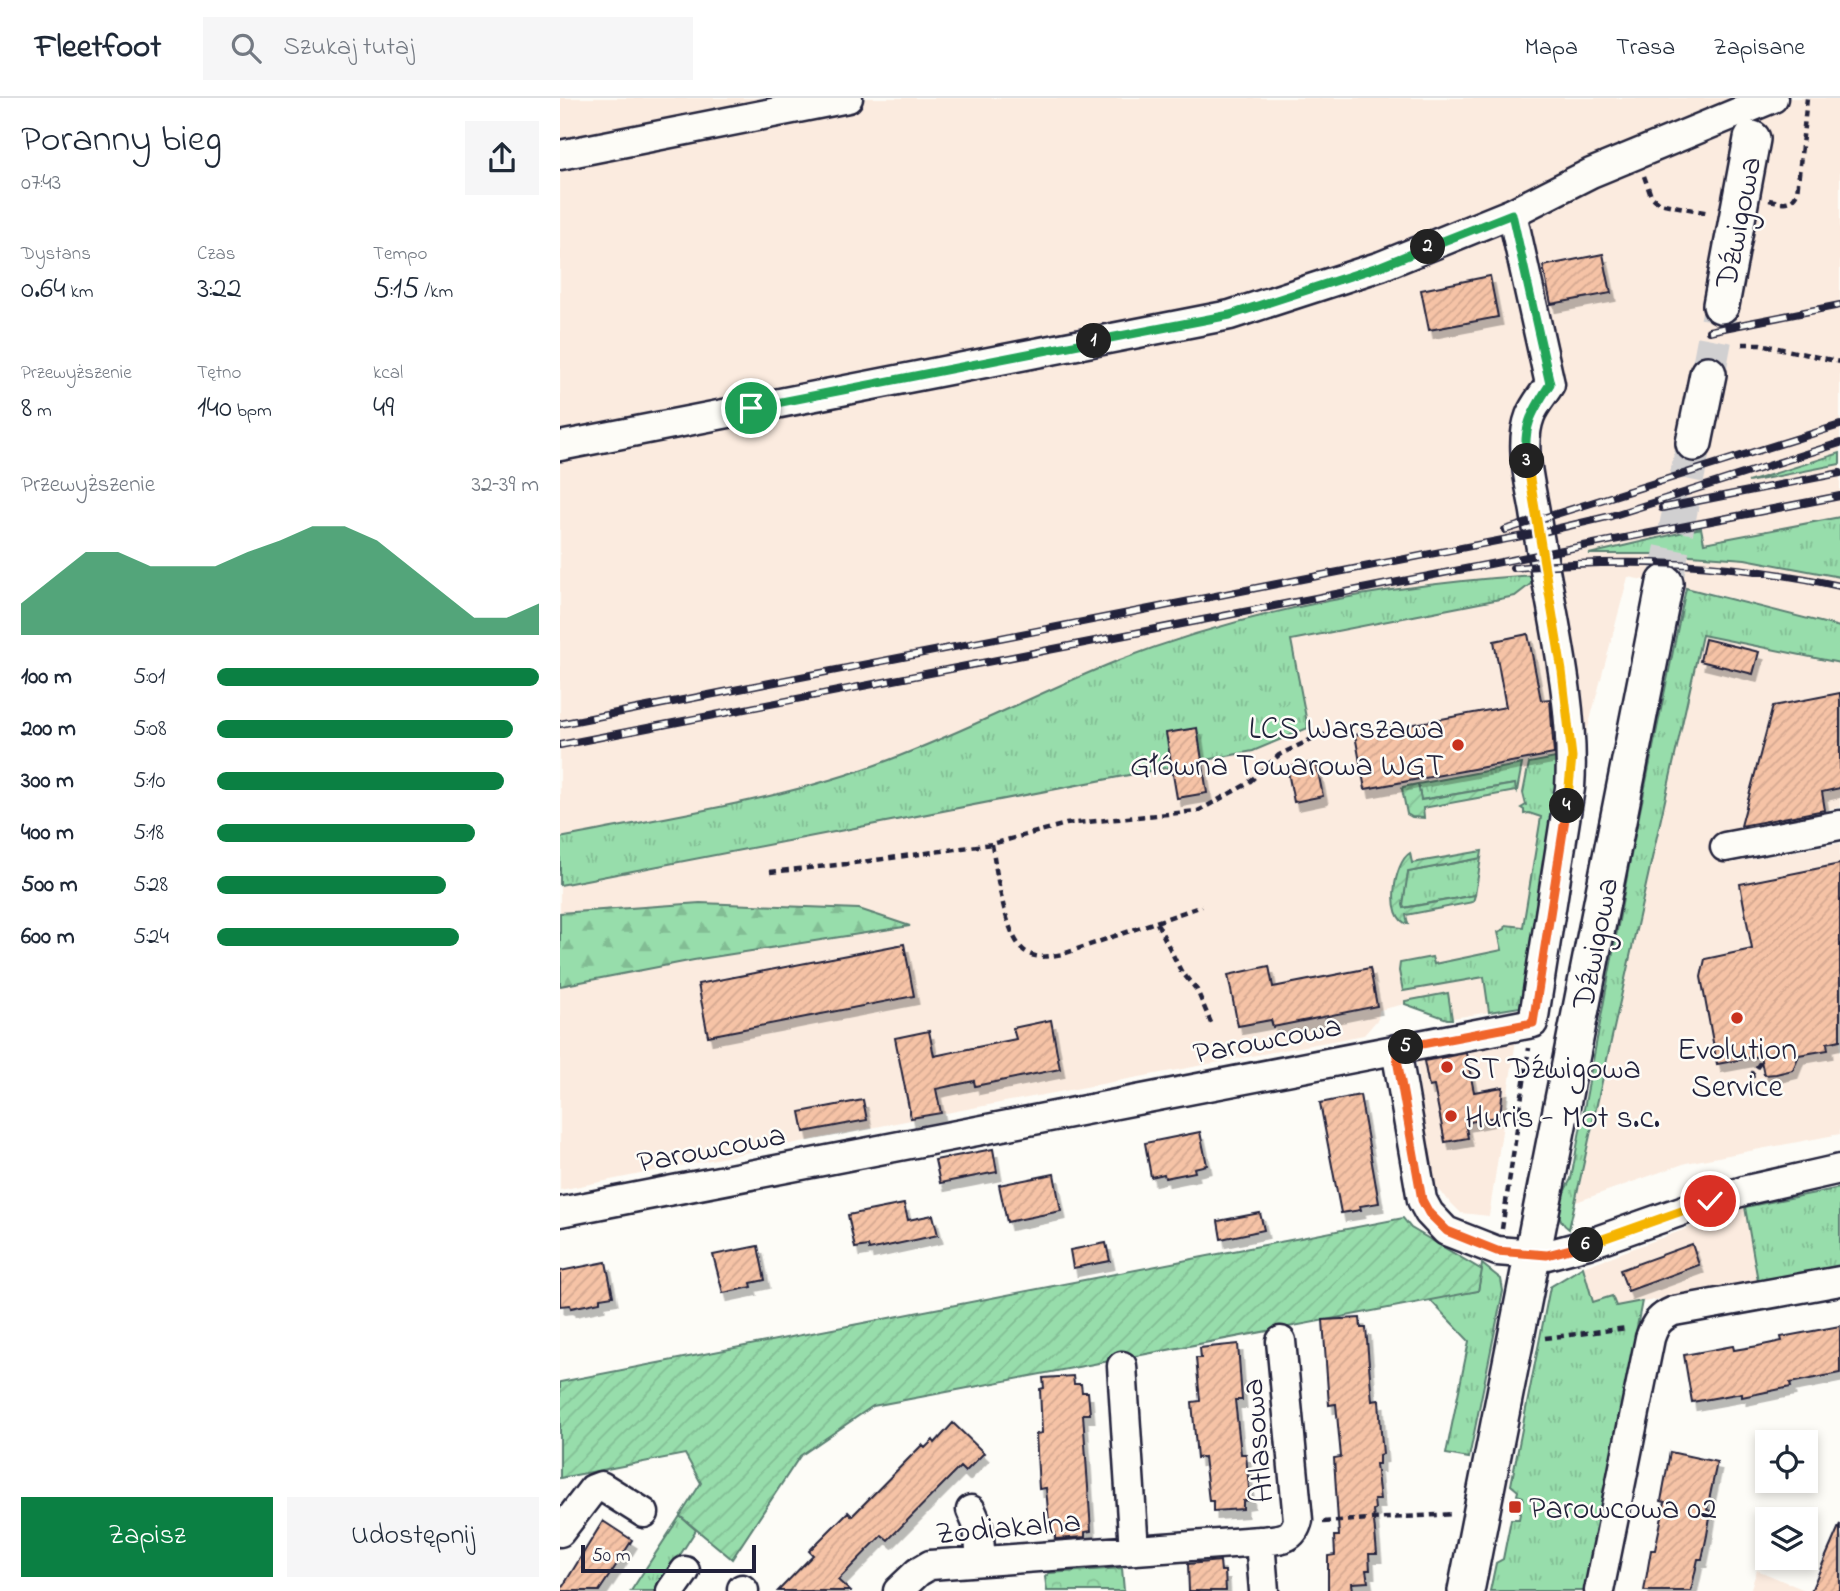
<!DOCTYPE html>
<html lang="pl">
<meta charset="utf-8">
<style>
:root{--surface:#fff;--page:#f6f6f7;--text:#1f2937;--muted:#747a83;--line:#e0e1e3;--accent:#0b8043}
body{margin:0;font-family:"Indie Flower",sans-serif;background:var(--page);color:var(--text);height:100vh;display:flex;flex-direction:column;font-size:26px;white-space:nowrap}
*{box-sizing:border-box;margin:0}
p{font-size:23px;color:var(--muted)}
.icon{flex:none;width:38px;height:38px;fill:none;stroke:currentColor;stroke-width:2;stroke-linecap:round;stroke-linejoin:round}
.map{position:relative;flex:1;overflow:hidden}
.details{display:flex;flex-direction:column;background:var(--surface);width:560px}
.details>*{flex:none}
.tools{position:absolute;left:1195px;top:1332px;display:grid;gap:14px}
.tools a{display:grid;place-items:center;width:63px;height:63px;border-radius:0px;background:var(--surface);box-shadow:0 4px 10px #0003;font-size:35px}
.scale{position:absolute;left:21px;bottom:18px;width:175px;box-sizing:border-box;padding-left:7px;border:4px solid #22223b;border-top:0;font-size:19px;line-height:24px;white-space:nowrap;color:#22223b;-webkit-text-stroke:5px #fdfcf7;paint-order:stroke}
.pin{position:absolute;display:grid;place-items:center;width:60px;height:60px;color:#fff;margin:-30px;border:4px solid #fff;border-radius:50%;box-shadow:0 2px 7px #0007}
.km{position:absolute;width:35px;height:35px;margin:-18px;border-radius:50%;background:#222;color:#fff;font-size:19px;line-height:35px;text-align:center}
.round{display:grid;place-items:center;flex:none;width:74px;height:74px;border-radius:0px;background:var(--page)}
.summary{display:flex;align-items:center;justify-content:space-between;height:119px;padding:0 21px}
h1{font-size:38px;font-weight:600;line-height:52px}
.stats{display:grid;grid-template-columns:repeat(3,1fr);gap:10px;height:119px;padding:7px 21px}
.stats div{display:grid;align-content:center}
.stats b{font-size:30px;font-weight:600}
.stats small{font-size:19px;font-weight:400}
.stats p{font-size:19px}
.chart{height:196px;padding:14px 21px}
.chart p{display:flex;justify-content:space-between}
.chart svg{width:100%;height:126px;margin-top:7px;fill:var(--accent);opacity:.7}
.button{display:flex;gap:14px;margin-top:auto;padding:14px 21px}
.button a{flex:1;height:80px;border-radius:0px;background:var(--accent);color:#fff;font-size:28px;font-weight:600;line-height:80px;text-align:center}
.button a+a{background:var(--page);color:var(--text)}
ul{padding:0 21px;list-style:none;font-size:23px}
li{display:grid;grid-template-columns:112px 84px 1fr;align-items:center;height:52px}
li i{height:18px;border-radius:9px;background:var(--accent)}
header{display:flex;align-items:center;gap:42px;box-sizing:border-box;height:98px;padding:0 35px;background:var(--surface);border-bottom:2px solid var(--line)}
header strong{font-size:33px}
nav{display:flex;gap:38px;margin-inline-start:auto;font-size:24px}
.search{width:490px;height:63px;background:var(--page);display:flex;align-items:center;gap:18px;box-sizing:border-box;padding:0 24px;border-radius:0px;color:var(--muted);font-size:26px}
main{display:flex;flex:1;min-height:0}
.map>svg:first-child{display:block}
</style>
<header>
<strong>Fleetfoot</strong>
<div class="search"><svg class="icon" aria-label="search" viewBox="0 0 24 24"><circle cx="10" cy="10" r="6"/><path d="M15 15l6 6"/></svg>Szukaj tutaj</div>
<nav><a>Mapa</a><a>Trasa</a><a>Zapisane</a></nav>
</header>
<main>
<section class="details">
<div class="summary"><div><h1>Poranny bieg</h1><p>07:43</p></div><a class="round"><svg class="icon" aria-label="share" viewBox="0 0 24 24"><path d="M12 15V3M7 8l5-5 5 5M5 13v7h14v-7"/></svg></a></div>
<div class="stats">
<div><p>Dystans</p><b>0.64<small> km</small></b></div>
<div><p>Czas</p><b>3:22</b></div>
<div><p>Tempo</p><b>5:15<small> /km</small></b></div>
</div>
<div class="stats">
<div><p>Przewyższenie</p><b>8<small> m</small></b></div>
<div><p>Tętno</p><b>140<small> bpm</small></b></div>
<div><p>kcal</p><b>49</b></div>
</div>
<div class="chart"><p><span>Przewyższenie</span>32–39 m</p>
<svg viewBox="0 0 160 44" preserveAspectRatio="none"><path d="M0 44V33L10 24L20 15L30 15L40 20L50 20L60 20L70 15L80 11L90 6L100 6L110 11L120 20L130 29L140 38L150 38L160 33V44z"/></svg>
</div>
<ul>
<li><b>100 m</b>5:01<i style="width:100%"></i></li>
<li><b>200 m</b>5:08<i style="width:92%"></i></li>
<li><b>300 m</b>5:10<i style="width:89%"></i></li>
<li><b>400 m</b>5:18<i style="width:80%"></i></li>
<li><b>500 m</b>5:28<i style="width:71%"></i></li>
<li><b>600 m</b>5:24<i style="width:75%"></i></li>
</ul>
<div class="button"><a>Zapisz</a><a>Udostępnij</a></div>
</section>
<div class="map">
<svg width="1280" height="1493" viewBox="0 0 1280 1493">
<defs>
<pattern id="grass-tufts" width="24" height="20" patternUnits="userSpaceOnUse" patternTransform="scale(1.75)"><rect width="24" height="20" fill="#97ddab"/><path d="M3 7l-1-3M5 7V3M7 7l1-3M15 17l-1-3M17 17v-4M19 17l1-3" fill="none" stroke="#82bd94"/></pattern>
<pattern id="forest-firs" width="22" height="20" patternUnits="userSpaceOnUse" patternTransform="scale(1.75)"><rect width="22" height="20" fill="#97ddab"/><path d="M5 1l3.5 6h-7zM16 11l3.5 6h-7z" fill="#82bd94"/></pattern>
<pattern id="park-crowns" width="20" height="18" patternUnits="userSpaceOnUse" patternTransform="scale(1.75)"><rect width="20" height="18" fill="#97ddab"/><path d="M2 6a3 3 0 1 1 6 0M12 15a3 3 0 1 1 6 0" fill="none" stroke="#82bd94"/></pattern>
<pattern id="garden-furrows" width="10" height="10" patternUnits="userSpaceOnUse" patternTransform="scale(1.75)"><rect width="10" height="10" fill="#97ddab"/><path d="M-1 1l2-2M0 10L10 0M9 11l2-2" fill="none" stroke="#82bd94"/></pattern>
<pattern id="building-hatch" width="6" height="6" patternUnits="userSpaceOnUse" patternTransform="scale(1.75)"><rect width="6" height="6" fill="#f6c3a6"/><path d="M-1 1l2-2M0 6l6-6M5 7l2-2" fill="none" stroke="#d3a790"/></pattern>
<filter id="shadow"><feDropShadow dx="4.5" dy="8" stdDeviation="0" flood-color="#0004"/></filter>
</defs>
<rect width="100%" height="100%" fill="#fdfcf7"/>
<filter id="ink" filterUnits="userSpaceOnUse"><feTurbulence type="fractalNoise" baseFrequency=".0143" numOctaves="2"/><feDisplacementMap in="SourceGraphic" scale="14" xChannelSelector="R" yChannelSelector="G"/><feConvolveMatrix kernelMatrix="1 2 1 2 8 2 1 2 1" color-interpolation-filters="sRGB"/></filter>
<g filter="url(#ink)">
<path fill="#fbebdf" d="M 0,0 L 1280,0 L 1280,529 L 1151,495 L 1068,479 L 1020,660 L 994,702 L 960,909 L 887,921 L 845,906 L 819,912 L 818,921 L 804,937 L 386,1015 L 0,1092 Z
M 1142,537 L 1280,565 L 1280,709 L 1181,728 L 1171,765 L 1280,745 L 1280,1036 L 1126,1065 L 1016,1104 Z
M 957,936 L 929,1118 L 901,1115 L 877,1091 L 868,1065 L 856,957 Z
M 1185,1109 L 1198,1183 L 1056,1209 L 1033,1204 L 1023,1169 Z
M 1197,1472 L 1247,1493 L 1190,1493 Z"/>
<path fill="url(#grass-tufts)" stroke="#5c8073" stroke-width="2" d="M 1280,355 L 1280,366 L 1188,384 Z
M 1280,419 L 1280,479 L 1185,461 L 1117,456 L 1029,456 L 1141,430 L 1144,445 Z
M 975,477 L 972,485 L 955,498 L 731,542 L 748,630 L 693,653 L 0,787 L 0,740 C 110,718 224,702 329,662 C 406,633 480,594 557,563 C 688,512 835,486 975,477 Z
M 1126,490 L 1280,529 L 1280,565 L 1142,537 L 1009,1131 C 990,1118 1002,1097 1011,1081 L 1072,752 Z
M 1006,658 L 994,702 L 960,909 L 929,914 L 924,879 L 843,893 L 839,873 L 840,865 L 872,859 L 874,866 L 942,852 L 938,834 L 945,831 L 946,827 L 963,829 L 981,719 L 969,715 L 964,716 L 964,712 L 961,710 L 966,707 L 963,695 L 969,665 Z
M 962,666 L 957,693 L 954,686 L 861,702 L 858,686 Z
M 921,760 L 915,797 L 843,810 L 843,799 L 848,774 Z
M 888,895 L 892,921 L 887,921 L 845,906 L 845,903 Z
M 1280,1090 L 1280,1168 L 1198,1183 L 1185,1109 Z
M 922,1166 L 941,1181 L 943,1193 L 909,1360 L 886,1356 L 909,1243 L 869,1201 L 918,1193 Z
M 1023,1169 L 1033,1204 L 1052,1198 L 1056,1208 L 1082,1203 L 1026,1493 L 930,1493 L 936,1465 L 943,1461 L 951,1421 L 959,1421 L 963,1399 L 957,1397 L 958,1393 L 951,1387 L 990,1189 Z
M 120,1418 L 136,1432 L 97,1493 L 71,1493 Z"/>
<path fill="url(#forest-firs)" stroke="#5c8073" stroke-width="2" d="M 140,805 L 299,811 L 350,828 L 134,862 L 0,888 L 0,815 Z"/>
<path fill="url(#park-crowns)" stroke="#5c8073" stroke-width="2" d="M 562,1470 L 564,1493 L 487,1493 L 485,1479 L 489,1475 Z"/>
<path fill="url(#garden-furrows)" stroke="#5c8073" stroke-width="2" d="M 858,686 L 861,702 L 955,686 L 956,693 L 863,710 L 864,720 L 852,719 L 847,716 L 842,691 L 843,689 Z
M 922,753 L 921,760 L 848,774 L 843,807 L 844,810 L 915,797 L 913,804 L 846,817 L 848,826 C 825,821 834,764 850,755 L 852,765 Z
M 843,1120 L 851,1130 L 922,1172 L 918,1193 L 313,1308 L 240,1358 L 172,1461 L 120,1418 L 141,1385 L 125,1356 L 0,1380 L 0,1284 Z"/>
<path fill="url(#building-hatch)" stroke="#22223b" stroke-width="2" filter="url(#shadow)" d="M 1043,156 L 1051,195 L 991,206 L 983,168 Z
M 930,178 L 938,219 L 869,232 L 861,192 Z
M 968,536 L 981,602 L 990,601 L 994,656 L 805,691 L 795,637 L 946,609 L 934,543 Z
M 1145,541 L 1199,554 L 1193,576 L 1140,563 Z
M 1280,595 L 1280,690 L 1262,694 L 1265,712 L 1181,728 L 1213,608 Z
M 637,630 L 647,695 L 617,700 L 606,635 Z
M 756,664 L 763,698 L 734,704 L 727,669 Z
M 1280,766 L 1280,942 L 1267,945 L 1268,952 L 1239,957 L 1233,972 L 1216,976 L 1204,977 L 1200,958 L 1157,966 L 1141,879 L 1145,861 L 1192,851 L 1180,786 Z
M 344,846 L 354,898 L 148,938 L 138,886 Z
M 709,868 L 713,889 L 810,870 L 817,908 L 713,929 L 711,922 L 678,928 L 668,877 Z
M 491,922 L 500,971 L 415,988 L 414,983 L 376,991 L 381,1015 L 351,1020 L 335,940 L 369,933 L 374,958 L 456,941 L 453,930 Z
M 906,955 L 914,994 L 943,989 L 940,1018 L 905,1025 L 908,1040 L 885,1044 L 874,988 L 869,989 L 864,963 Z
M 800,997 L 819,1105 L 800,1108 L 801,1112 L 781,1115 L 760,1005 Z
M 303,1002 L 307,1022 L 244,1034 L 240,1014 Z
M 640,1034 L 647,1067 L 634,1070 L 635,1074 L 605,1080 L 604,1076 L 591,1079 L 585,1045 Z
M 433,1051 L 437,1074 L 380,1085 L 375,1062 Z
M 494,1076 L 501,1113 L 447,1124 L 439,1087 Z
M 344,1106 L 348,1122 L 373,1117 L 378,1137 L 309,1152 L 308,1148 L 295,1150 L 288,1117 Z
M 700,1115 L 704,1132 L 661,1141 L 658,1123 Z
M 546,1145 L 550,1163 L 513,1170 L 510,1152 Z
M 1132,1146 L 1139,1167 L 1068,1193 L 1060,1172 Z
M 198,1148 L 205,1182 L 191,1185 L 192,1189 L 163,1195 L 153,1157 Z
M 46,1164 L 53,1198 L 40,1200 L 40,1204 L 11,1210 L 10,1207 L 0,1208 L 0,1173 Z
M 800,1220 L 801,1230 L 806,1230 L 812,1303 L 819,1302 L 821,1334 L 823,1356 L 819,1357 L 819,1366 L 816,1366 L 820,1402 L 814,1402 L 815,1411 L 813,1412 L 817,1456 L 809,1456 L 810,1472 L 806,1472 L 808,1484 L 792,1485 L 793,1493 L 768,1493 L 768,1458 L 775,1457 L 774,1438 L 779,1438 L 774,1360 L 781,1359 L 776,1306 L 769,1307 L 763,1222 Z
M 1280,1228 L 1280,1275 L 1230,1285 L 1231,1289 L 1206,1294 L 1182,1299 L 1182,1295 L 1132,1304 L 1124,1257 L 1173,1248 L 1174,1252 L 1198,1248 L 1222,1243 L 1221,1239 Z
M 678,1246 L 682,1302 L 675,1302 L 681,1356 L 686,1356 L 690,1402 L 683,1403 L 683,1411 L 653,1413 L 653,1403 L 649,1403 L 644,1359 L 637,1360 L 632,1304 L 640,1303 L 636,1260 L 641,1260 L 640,1250 Z
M 513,1278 L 514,1286 L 521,1286 L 522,1294 L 528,1294 L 530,1316 L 523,1316 L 531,1433 L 525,1434 L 525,1439 L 495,1441 L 495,1435 L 490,1435 L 486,1390 L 479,1391 L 476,1336 L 482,1335 L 480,1291 L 484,1290 L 483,1280 Z
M 393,1325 L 424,1355 L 405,1374 L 400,1369 L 328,1442 L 322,1437 L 278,1482 L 290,1493 L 218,1493 L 253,1457 L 249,1453 L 288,1414 L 292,1418 L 362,1347 L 365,1350 L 373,1342 L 375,1345 Z
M 1110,1354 L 1157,1364 L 1147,1412 L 1151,1413 L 1147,1437 L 1142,1461 L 1138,1461 L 1131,1493 L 1084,1493 L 1091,1452 L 1095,1452 L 1105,1404 L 1101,1403 Z
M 43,1423 L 72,1442 L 55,1469 L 39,1493 L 0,1493 Z
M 1280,1426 L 1280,1493 L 1251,1493 L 1260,1472 Z
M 660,1463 L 661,1473 L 665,1473 L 666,1493 L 629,1493 L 628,1466 Z"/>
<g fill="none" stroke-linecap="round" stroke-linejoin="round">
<path stroke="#d1d0d1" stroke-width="35" stroke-dasharray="35 18" stroke-linecap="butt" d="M 1148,276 L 1161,207
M 1105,485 L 1134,345"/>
<g stroke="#22223b" stroke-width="33">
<path id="minor" d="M 0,57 L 288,0
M 0,348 L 670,217 L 821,168 L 952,115 L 1031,75 L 1213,0
M 1165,749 L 1280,727
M 836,951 L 862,1102 L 869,1115 L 886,1133 L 937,1153 L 987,1157 L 1028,1146 L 1150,1103 L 1187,1092 L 1280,1071
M 0,1114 L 973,925 L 1010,690 C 1016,602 988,502 975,414 C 970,384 959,347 970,318 C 974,307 984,296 990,286 L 952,115
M 562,1268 L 574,1452
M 411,1412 L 418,1428 L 421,1463
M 0,1434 L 33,1391 L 41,1388 L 84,1415
M 182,1491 L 184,1493
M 111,1493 L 125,1473
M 338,1493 L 358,1474 L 370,1467 L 700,1443
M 704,1493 L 700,1443 C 718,1441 733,1443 738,1422 L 721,1243
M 1039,1493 L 1090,1240 C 1095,1225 1100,1219 1114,1213 L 1280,1183"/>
</g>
<g stroke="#22223b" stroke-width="40">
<path id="major" d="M 1161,207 L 1192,41
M 1134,345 L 1148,276
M 906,1493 L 1105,485"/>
</g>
<path stroke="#22223b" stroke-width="4.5" stroke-dasharray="7 5" stroke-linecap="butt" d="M 1084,78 L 1091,98 L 1099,105 L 1149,115
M 1209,102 C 1222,104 1230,108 1237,95 L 1247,0
M 1182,246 L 1200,246 L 1280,264
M 432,746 C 436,771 445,841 466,854 C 478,862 490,858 503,856 L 642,808
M 210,774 L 287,766 L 432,746 L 506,726 L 638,713 L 687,686 L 719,657 L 758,638 L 774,635
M 597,825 L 621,873 L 637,892 L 651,925
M 1195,992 L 1192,976 L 1200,965 L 1200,956
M 942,1131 L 969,950
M 985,1240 L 1067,1230
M 763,1424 L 893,1416"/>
<use href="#minor" stroke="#fdfcf7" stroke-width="28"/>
<use href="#major" stroke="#fdfcf7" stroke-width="35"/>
<g stroke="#22223b" stroke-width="8">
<path id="rail" d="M 1149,233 L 1280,207
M 1102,410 L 1280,375
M 945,432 L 1280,327
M 953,470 C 1068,460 1167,463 1280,488
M 0,626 L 978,435 L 1051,418 L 1280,345
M 0,647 L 1280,398"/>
</g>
<use href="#rail" stroke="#fdfcf7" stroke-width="5" stroke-dasharray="16" stroke-linecap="butt"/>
</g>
</g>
<g fill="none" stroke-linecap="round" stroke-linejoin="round" filter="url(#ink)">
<g stroke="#fff" stroke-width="14">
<path id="split-1" d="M 191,310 L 534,243"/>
</g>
<g stroke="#fff" stroke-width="14">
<path id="split-2" d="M 534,243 L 670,217 L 821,168 L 868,149"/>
</g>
<g stroke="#fff" stroke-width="14">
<path id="split-3" d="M 868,149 L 952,116 L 990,286 C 972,314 962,329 967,363"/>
</g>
<g stroke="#fff" stroke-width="14">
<path id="split-4" d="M 967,363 L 1002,573 L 1012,659 L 1007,708"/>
</g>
<g stroke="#fff" stroke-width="14">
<path id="split-5" d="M 846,949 L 973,925 L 1007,708"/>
</g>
<g stroke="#fff" stroke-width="14">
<path id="split-6" d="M 846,949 L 836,951 L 838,967 L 862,1102 L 869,1115 L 887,1133 L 937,1153 L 987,1157 L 1026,1147"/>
</g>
<g stroke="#fff" stroke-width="14">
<path id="split-7" d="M 1026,1147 L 1150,1103"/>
</g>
<use href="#split-1" stroke="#22a559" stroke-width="9"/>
<use href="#split-2" stroke="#22a559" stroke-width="9"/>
<use href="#split-3" stroke="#22a559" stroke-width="9"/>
<use href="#split-4" stroke="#f5b400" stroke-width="9"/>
<use href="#split-5" stroke="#f0652b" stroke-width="9"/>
<use href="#split-6" stroke="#f0652b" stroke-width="9"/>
<use href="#split-7" stroke="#f5b400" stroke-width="9"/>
</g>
<g fill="#c8321e" stroke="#fdfcf7" stroke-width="2.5">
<circle cx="898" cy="647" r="7"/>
<circle cx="1177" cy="920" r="7"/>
<circle cx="887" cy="969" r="7"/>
<circle cx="891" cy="1018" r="7"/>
<rect x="948" y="1402" width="14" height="14" rx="3.5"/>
</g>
<g text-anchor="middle" stroke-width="5" stroke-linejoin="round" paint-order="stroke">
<g font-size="32" fill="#22223b" stroke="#fdfcf7">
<text transform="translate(1177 124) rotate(-79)" y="11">Dźwigowa</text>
<text transform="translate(1034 845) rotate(-79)" y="11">Dźwigowa</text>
<text transform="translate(707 940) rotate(-11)" y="11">Parowcowa</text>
<text transform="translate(151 1049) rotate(-11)" y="11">Parowcowa</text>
<text transform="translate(696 1343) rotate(-95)" y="11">Atlasowa</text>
<text transform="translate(448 1428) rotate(-5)" y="11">Zodiakalna</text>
</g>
<g font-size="32" fill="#22223b" stroke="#fdfcf7" text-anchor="start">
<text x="884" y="640" text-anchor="end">LCS Warszawa<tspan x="884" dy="37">Główna Towarowa WGT</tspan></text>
<text x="1177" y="961" text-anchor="middle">Evolution<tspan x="1177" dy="37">Service</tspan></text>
<text x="901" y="980">ST Dźwigowa</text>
<text x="905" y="1029">Huris - Mot s.c.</text>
<text x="969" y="1420">Parowcowa 02</text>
</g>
</g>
</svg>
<div class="tools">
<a><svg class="icon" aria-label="locate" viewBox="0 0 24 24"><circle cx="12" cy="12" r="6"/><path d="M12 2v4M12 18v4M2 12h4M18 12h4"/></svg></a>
<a><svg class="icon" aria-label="layers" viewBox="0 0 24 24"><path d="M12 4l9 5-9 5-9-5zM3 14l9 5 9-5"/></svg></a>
</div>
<div class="scale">50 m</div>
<div class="pin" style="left:191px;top:310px;background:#1e9e55"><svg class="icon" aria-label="arrive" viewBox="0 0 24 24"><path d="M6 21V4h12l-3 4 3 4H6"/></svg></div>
<div class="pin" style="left:1150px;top:1103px;background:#d93025"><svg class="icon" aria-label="check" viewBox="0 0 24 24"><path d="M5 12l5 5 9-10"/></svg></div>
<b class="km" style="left:534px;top:243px">1</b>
<b class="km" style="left:868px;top:149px">2</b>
<b class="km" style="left:967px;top:363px">3</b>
<b class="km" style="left:1007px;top:708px">4</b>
<b class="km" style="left:846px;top:949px">5</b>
<b class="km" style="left:1026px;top:1147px">6</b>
</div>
</main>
